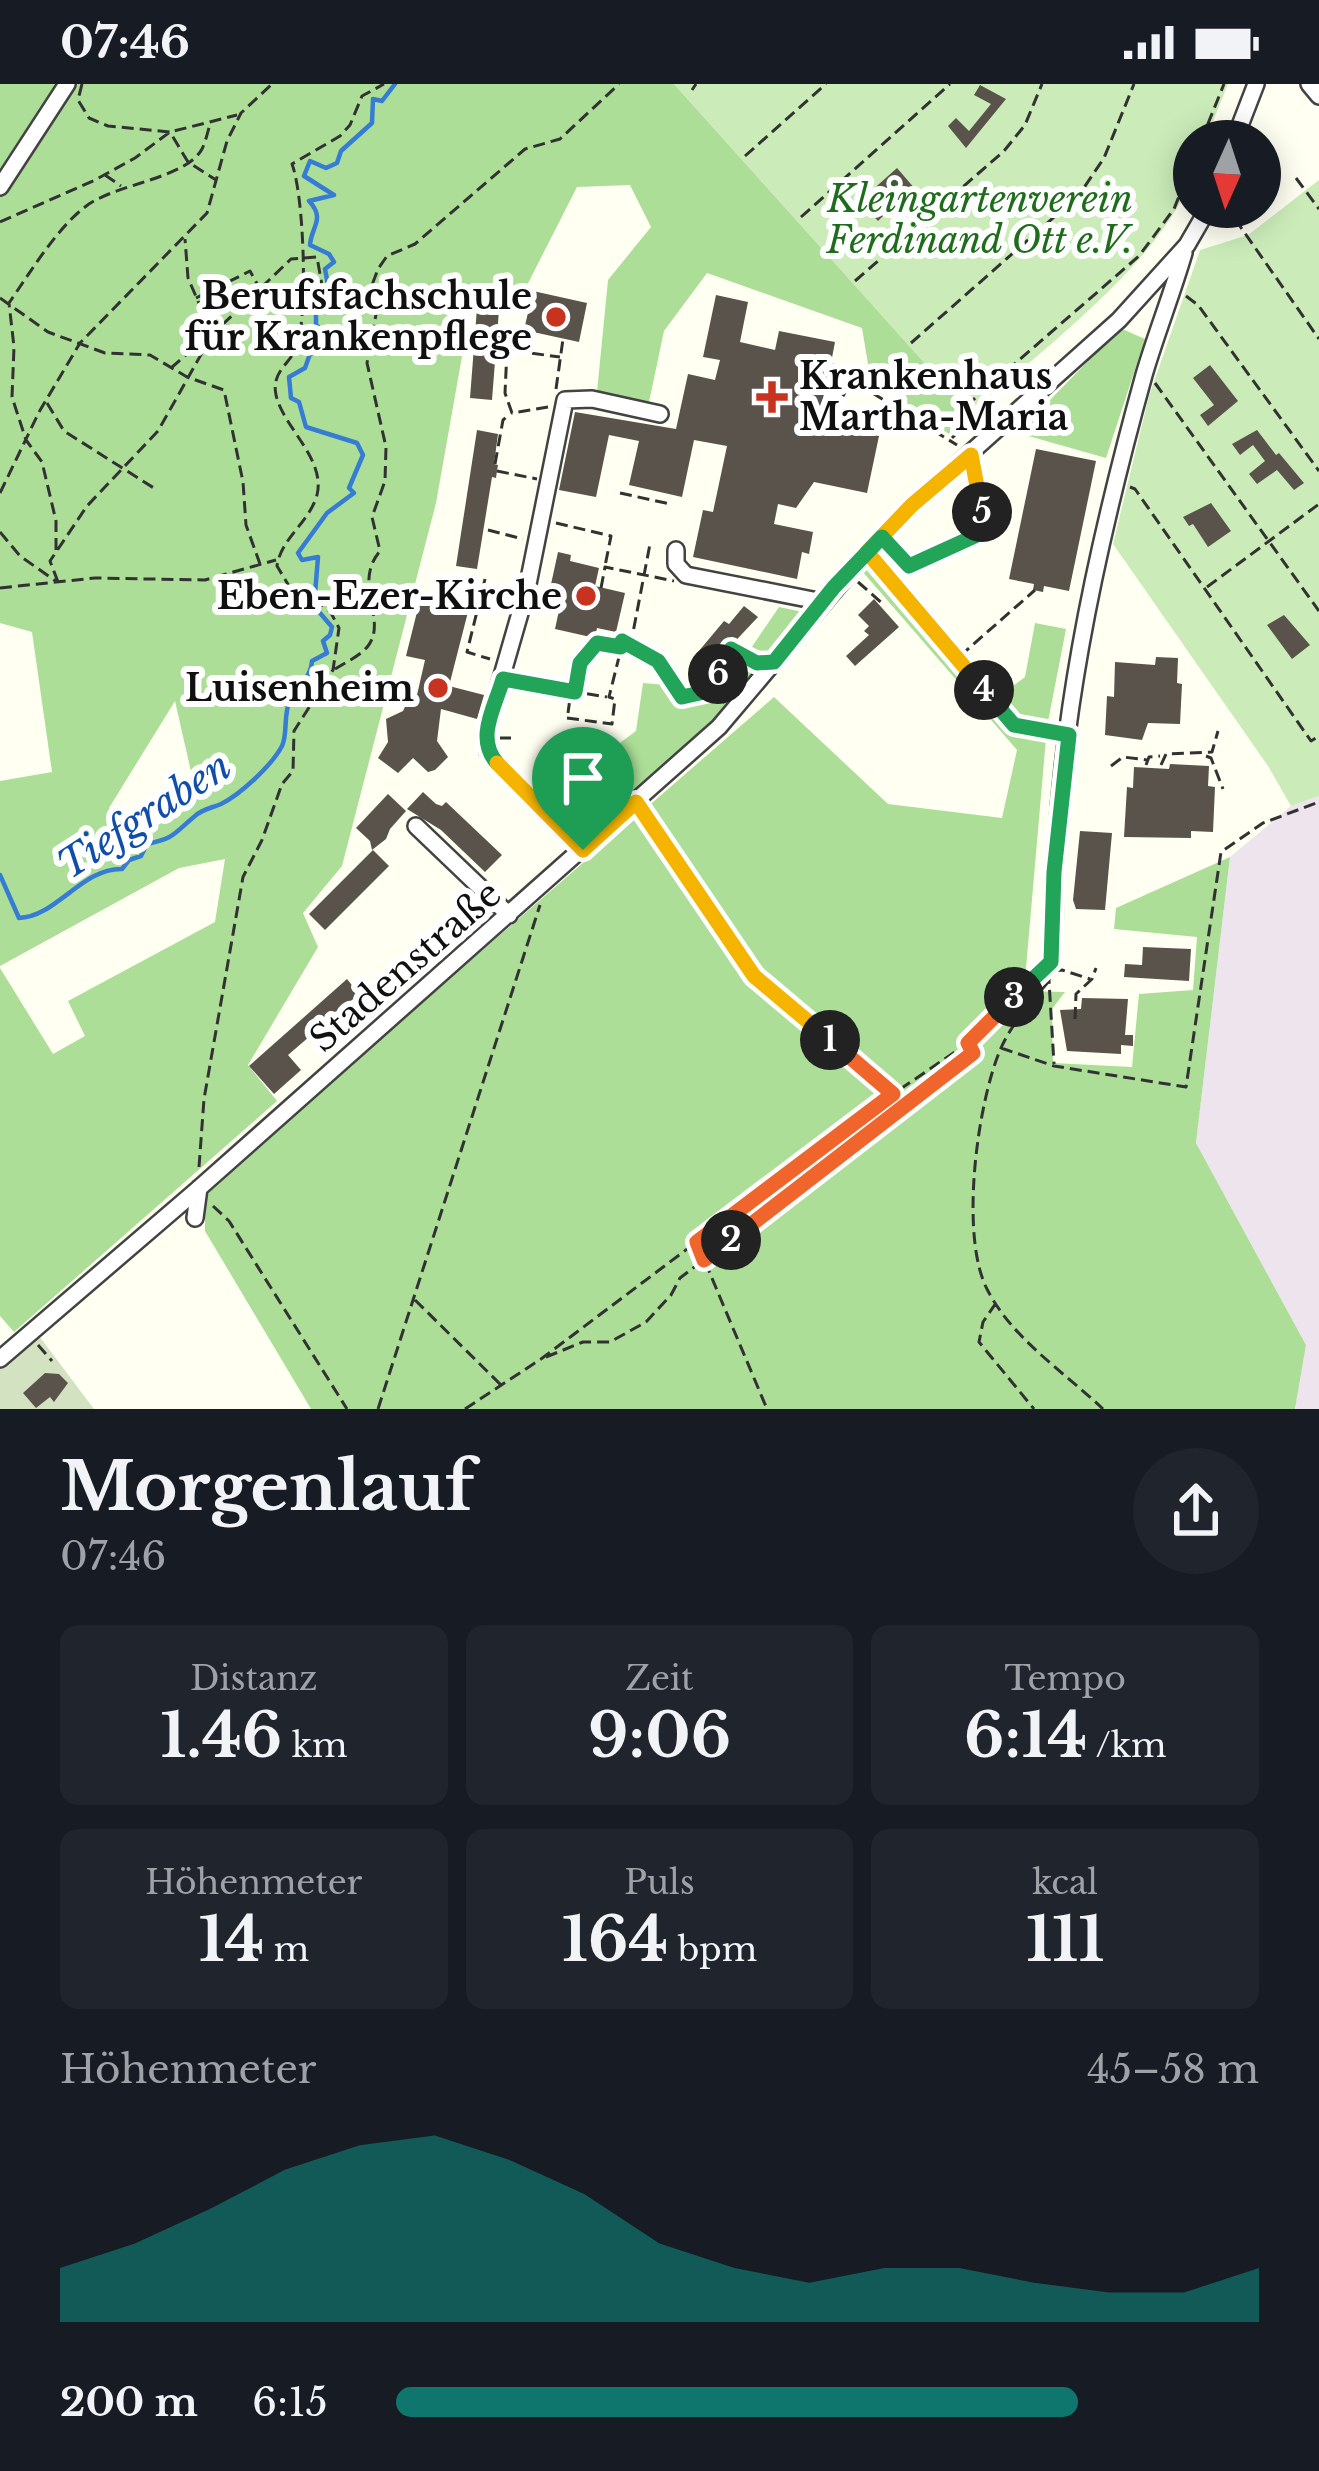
<!DOCTYPE html>
<html lang="de">
<meta charset="utf-8">
<style>
:root{--surface:#171b24;--page:#20242c;--text:#f1f3f6;--muted:#9ea1a6;--accent:#0f766e}
body{margin:0;font-family:"Libre Baskerville",serif;background:var(--page);color:var(--text);height:100vh;display:flex;flex-direction:column;font-size:45px;white-space:nowrap}
*{box-sizing:border-box;margin:0}
p{font-size:39px;color:var(--muted)}
.icon{flex:none;width:66px;height:66px;fill:none;stroke:currentColor;stroke-width:2;stroke-linecap:round;stroke-linejoin:round}
.map{position:relative;height:1325px;overflow:hidden}
.sheet{display:flex;flex-direction:column;background:var(--surface);flex:1}
.sheet>*{flex:none}
.needle{width:78px;rotate:183deg}
.buttons{position:absolute;left:1173px;top:36px;display:grid;gap:24px}
.buttons a{display:grid;place-items:center;width:108px;height:108px;border-radius:50%;background:var(--surface);box-shadow:0 6px 30px #0003;font-size:60px}
.pin{position:absolute;display:grid;place-items:center;width:102px;height:102px;color:#fff;margin:-123px -51px;border-radius:50% 50% 50% 0;rotate:-45deg;box-shadow:0 0 12px #0007}
.pin .icon{rotate:45deg}
.km{position:absolute;width:60px;height:60px;margin:-30px;border-radius:50%;background:#222;color:#fff;font-size:33px;line-height:60px;text-align:center}
.round{display:grid;place-items:center;flex:none;width:126px;height:126px;border-radius:63px;background:var(--page)}
.head{display:flex;align-items:center;justify-content:space-between;height:204px;padding:0 60px}
h1{font-size:66px;font-weight:700;line-height:90px}
.figures{display:grid;grid-template-columns:repeat(3,1fr);gap:18px;height:204px;padding:12px 60px}
.figures div{display:grid;align-content:center;border-radius:18px;background:var(--page);text-align:center}
.figures b{font-size:60px;font-weight:700}
.figures small{font-size:33px;font-weight:400}
.figures p{font-size:33px}
.chart{height:336px;padding:24px 60px}
.chart p{display:flex;justify-content:space-between}
.chart svg{width:100%;height:216px;margin-top:12px;fill:var(--accent);opacity:.7}
ul{padding:0 60px;list-style:none;font-size:39px}
li{display:grid;grid-template-columns:192px 144px 1fr;align-items:center;height:90px}
li i{height:30px;border-radius:15px;background:var(--accent)}
.status{display:flex;justify-content:space-between;align-items:center;height:84px;padding:0 60px;background:var(--surface);direction:ltr}
.status svg{height:33px;fill:currentColor}
.map>svg:first-child{display:block}
</style>
<div class="status"><b>07:46</b><svg viewBox="0 0 49 12"><path d="M0 12V9h3v3zM5 12V6h3v6zM10 12V3h3v9zM15 12V0h3v12zM26 1h20v11H26zM47 4h2v5h-2z"/></svg></div>
<div class="map">
<svg width="1319" height="1325" viewBox="0 0 1319 1325">
<rect width="100%" height="100%" fill="#fffff2"/>
<path fill="#eee4ee" d="M 1319,712 L 1319,1325 L 1295,1325 L 1306,1261 L 1196,1059 L 1230,773 L 1291,722 Z"/>
<path fill="#cbecb9" d="M 674,0 L 1228,0 L 1205,57 L 1194,57 C 1194,66 1195,76 1193,85 C 1174,169 1034,272 970,330 Z
M 1319,96 L 1319,712 L 1291,722 L 1268,682 L 1113,460 L 1149,312 L 1200,166 L 1248,151 Z"/>
<path fill="#acde98" fill-rule="evenodd" d="M 0,0 L 674,0 L 963,322 L 949,350 L 871,298 L 862,244 L 707,189 L 664,247 L 649,318 L 597,308 L 608,196 L 651,143 L 630,101 L 577,103 L 520,215 L 472,216 L 436,419 L 342,782 L 303,829 L 318,863 L 248,981 L 277,1017 L 14,1248 L 0,1232 L 0,884 L 53,970 L 85,952 L 68,917 L 215,838 L 225,775 L 179,784 L 0,882 L 0,697 L 52,688 L 32,548 L 0,539 ZM 175,617 L 197,714 L 144,751 L 109,724 Z
M 1120,244 L 1145,255 L 1106,374 L 1018,349 Z
M 878,470 L 1000,612 L 1025,593 L 1035,539 L 1066,545 L 1047,643 L 1024,907 L 1065,908 L 1052,925 L 1053,979 L 1132,983 L 1139,910 L 1193,906 L 1197,853 L 1114,845 L 1116,824 L 1230,773 L 1196,1059 L 1306,1261 L 1295,1325 L 311,1325 L 205,1147 L 205,1107 L 774,613 L 888,720 L 1002,734 L 1017,666 L 862,487 Z
M 779,523 L 803,528 L 752,601 L 621,720 L 586,684 L 636,647 L 643,599 L 666,601 L 696,621 L 743,576 Z"/>
<path fill="#d3e3c1" d="M 36,1248 L 94,1325 L 0,1325 L 0,1281 Z"/>
<g fill="none" stroke-linecap="round" stroke-linejoin="round">
<path stroke="#377cd4" stroke-width="4.5" d="M 0,791 L 19,834 C 56,833 82,784 122,785 L 129,776 L 141,772 L 147,760 C 176,754 174,749 195,732 C 202,725 212,724 221,720 C 240,711 272,681 282,662 C 288,650 283,630 290,616 C 298,599 311,595 312,577 L 327,569 L 323,557 L 330,551 L 332,543 L 314,522 L 318,473 L 302,476 L 298,469 L 327,429 L 354,409 L 349,404 L 363,371 L 357,359 L 306,343 L 299,318 L 291,314 L 289,293 L 305,284 L 310,270 L 323,267 L 326,249 L 316,241 L 316,221 L 326,220 L 330,212 L 325,185 L 334,178 L 329,170 L 310,161 C 311,143 326,135 309,117 L 334,111 L 304,92 L 310,77 L 326,84 L 337,79 L 341,67 L 372,39 L 373,15 L 382,17 L 395,0"/>
</g>
<path fill="#59534b" d="M 980,1 L 1006,15 L 966,64 L 948,42 L 956,34 L 969,47 L 991,20 L 974,11 Z
M 897,84 L 916,106 L 909,114 L 896,101 L 877,119 L 886,129 L 878,137 L 860,117 Z
M 533,207 L 587,219 L 579,258 L 524,246 Z
M 716,211 L 748,218 L 740,258 L 775,266 L 779,247 L 835,258 L 831,279 L 845,282 L 841,301 L 826,299 L 818,341 L 879,352 L 867,409 L 814,398 L 796,424 L 778,420 L 774,440 L 813,448 L 809,470 L 802,468 L 797,495 L 693,473 L 703,426 L 713,428 L 727,362 L 694,356 L 682,413 L 629,401 L 639,357 L 609,351 L 596,413 L 559,406 L 575,328 L 676,345 L 688,290 L 715,296 L 720,276 L 703,273 Z
M 477,224 L 499,226 L 492,316 L 470,314 Z
M 1210,281 L 1238,317 L 1208,342 L 1200,331 L 1214,321 L 1193,294 Z
M 477,346 L 498,350 L 494,380 L 498,381 L 497,387 L 496,394 L 492,393 L 477,485 L 456,482 Z
M 1257,346 L 1276,371 L 1279,369 L 1304,399 L 1294,406 L 1277,386 L 1257,400 L 1249,390 L 1265,377 L 1253,361 L 1240,371 L 1232,360 Z
M 1036,365 L 1096,377 L 1069,507 L 1044,502 L 1043,508 L 1033,506 L 1034,500 L 1009,495 Z
M 1211,419 L 1231,447 L 1208,463 L 1193,440 L 1189,442 L 1183,433 Z
M 558,468 L 571,471 L 570,477 L 599,484 L 595,502 L 625,509 L 616,548 L 597,544 L 595,554 L 555,545 L 561,517 L 548,514 Z
M 421,512 L 469,524 L 449,602 L 484,611 L 477,635 L 441,625 L 437,657 L 448,673 L 435,686 L 428,688 L 413,674 L 398,689 L 378,674 L 388,658 L 386,635 L 403,627 L 411,610 L 417,611 L 425,576 L 406,572 Z
M 874,515 L 899,543 L 855,582 L 846,572 L 869,551 L 864,547 L 869,542 L 858,531 Z
M 744,522 L 758,533 L 708,586 L 693,574 L 724,537 L 729,540 Z
M 1284,531 L 1310,561 L 1292,575 L 1267,541 Z
M 1156,573 L 1178,574 L 1177,599 L 1182,600 L 1180,640 L 1148,639 L 1142,656 L 1105,651 L 1107,612 L 1114,613 L 1115,578 L 1155,581 Z
M 1170,680 L 1209,682 L 1208,702 L 1215,703 L 1213,748 L 1191,747 L 1191,754 L 1124,753 L 1127,703 L 1133,704 L 1134,683 L 1169,685 Z
M 423,708 L 436,720 L 442,722 L 446,718 L 502,771 L 485,788 L 441,746 L 407,725 Z
M 388,710 L 406,727 L 390,745 L 386,755 L 372,766 L 370,757 L 356,744 Z
M 1080,747 L 1112,749 L 1105,826 L 1076,825 L 1073,816 Z
M 373,766 L 389,782 L 325,846 L 309,830 Z
M 1143,863 L 1191,865 L 1189,897 L 1124,893 L 1125,880 L 1142,881 Z
M 347,895 L 359,910 L 288,971 L 301,986 L 274,1010 L 249,982 Z
M 1082,914 L 1128,915 L 1125,951 L 1133,951 L 1133,962 L 1121,961 L 1121,970 L 1067,967 L 1060,926 L 1081,925 Z
M 45,1289 L 59,1290 L 68,1299 L 54,1318 L 50,1313 L 36,1324 L 23,1309 Z"/>
<g fill="none" stroke-linecap="round" stroke-linejoin="round">
<g stroke="#434343" stroke-width="20">
<path id="minor" d="M 1309,0 L 1319,12
M 1234,57 L 1256,0
M 0,103 L 67,0
M 882,453 L 909,482 L 975,452 L 985,441 L 971,371
M 676,466 L 676,480 L 686,491 L 823,518
M 416,742 L 509,831
M 583,766 L 488,668 L 488,640 L 527,505 L 565,316 L 592,315 L 660,330
M 1054,840 C 1054,655 1095,468 1144,291 C 1156,250 1172,210 1184,169
M 195,1134 L 199,1104
M 0,1275 L 197,1106 L 719,643 L 867,468 L 912,421 L 1119,236 L 1187,161 L 1209,123"/>
</g>
<path stroke="#323232" stroke-width="3" stroke-dasharray="12 6" stroke-linecap="butt" d="M 82,0 L 78,16 L 89,34 L 108,42 L 170,48 L 188,78 L 216,96
M 692,6 L 696,0
M 1201,57 L 1224,0
M 745,72 L 826,0
M 105,91 L 121,102
M 1296,94 L 1319,125
M 801,133 L 950,0
M 1235,135 L 1319,255
M 0,138 L 95,96 L 135,74 L 170,48 L 237,31
M 855,197 L 1004,67 L 1025,41 L 1042,0
M 1186,212 L 1198,221 L 1319,387
M 0,214 L 48,248 L 105,269 L 150,271 L 187,293 L 224,306 L 243,398 L 246,441 L 260,480
M 196,214 L 250,187 L 260,205
M 206,246 L 219,244 L 291,175 L 317,173 L 323,207 L 303,209
M 498,254 L 508,255 L 507,264
M 911,259 L 1079,111 L 1104,74 L 1134,0
M 171,284 L 204,255
M 1155,299 L 1319,527
M 556,305 L 563,255
M 47,319 L 64,347 L 157,406
M 966,322 L 1139,172 L 1174,125 L 1194,74
M 548,323 L 512,329 L 505,309 L 507,266 L 560,273
M 820,338 L 831,333 L 847,305 L 861,302 L 957,361
M 952,354 L 964,342
M 495,380 L 503,336 L 510,330
M 497,387 L 537,395
M 1130,403 L 1135,405 L 1311,657 L 1319,652
M 0,409 L 39,328 L 80,259 L 207,129 L 227,57 L 241,29 L 272,0
M 620,409 L 670,420
M 556,439 L 611,452 L 605,482
M 488,446 L 523,455
M 0,448 L 20,472 L 57,498
M 56,466 L 56,437 L 42,378 L 26,356 L 12,313 L 14,263 L 9,219 C 29,190 57,144 85,123 C 113,100 186,95 202,65 C 206,57 208,46 211,37
M 876,479 L 1014,641 L 1055,648
M 485,495 L 467,568 L 490,575
M 58,498 L 50,477 L 87,422 L 158,347 L 207,260 L 201,224 L 188,194 L 185,155
M 858,498 L 882,519
M 1207,503 L 1319,420
M 0,504 L 95,494 L 205,496 L 276,476
M 601,504 L 605,483 L 674,497
M 597,558 L 621,563 L 622,557 L 631,559 L 650,460
M 631,559 L 659,577 L 683,612 L 709,607 L 731,565 L 753,578
M 960,572 L 1035,506
M 335,585 C 346,578 360,572 368,562 C 388,536 352,500 380,467 L 372,433 L 385,397 L 386,363 L 367,279 L 377,225 L 372,201 L 378,185 L 387,172 L 415,160 L 525,65 L 560,55 L 619,0
M 516,598 L 607,613
M 576,606 L 580,579 L 607,546
M 568,629 L 571,607
M 567,634 L 612,640 L 615,615 L 609,613 L 621,565
M 500,654 L 511,654
M 1206,672 L 1211,674 L 1223,705
M 1146,681 L 1149,673 L 1160,672
M 1161,681 L 1166,670 L 1212,668 L 1218,647
M 1111,682 L 1123,673 L 1147,676
M 643,726 L 754,892 L 892,1009
M 1053,852 L 1049,897 L 1054,980
M 1053,887 L 1062,886 L 1090,895
M 1049,897 C 1032,917 1012,939 1001,964 C 977,1019 959,1154 988,1207 C 1013,1255 1064,1288 1103,1325
M 1075,935 L 1076,910 L 1092,895 L 1096,884
M 1001,964 L 1054,982 L 1186,1003 L 1221,768 L 1263,739 L 1319,718
M 199,1083 L 204,1015 L 243,793 L 262,756 L 282,700 L 293,687 L 294,647 L 333,586 L 339,544 L 331,529 L 318,517 L 289,502 L 277,482 C 281,454 309,439 317,411 C 326,375 283,343 276,311 C 271,287 290,281 297,262 C 308,229 304,112 292,80 L 340,52 L 350,41 L 362,12 L 384,0
M 213,1122 L 229,1137 L 347,1325
M 698,1161 L 767,1325
M 415,1216 L 501,1301
M 996,1219 L 983,1238 L 979,1258 L 1034,1325
M 38,1261 L 52,1277
M 546,1273 L 583,1258 L 610,1258 L 646,1238 L 671,1211 L 680,1194 L 973,969 L 969,961
M 378,1325 L 540,821
M 465,1325 L 541,1275 L 893,1010 L 968,959 L 1051,878"/>
<use href="#minor" stroke="#fff" stroke-width="15"/>
</g>
<g fill="none" stroke-linecap="round" stroke-linejoin="round">
<g stroke="#fff" stroke-width="24">
<path id="split-1" d="M 583,766 L 636,718 L 754,892 L 830,956"/>
</g>
<g stroke="#fff" stroke-width="24">
<path id="split-2" d="M 731,1156 L 704,1176 L 697,1158 L 893,1010 L 830,956"/>
</g>
<g stroke="#fff" stroke-width="24">
<path id="split-3" d="M 731,1156 L 973,969 L 968,959 L 1014,913"/>
</g>
<g stroke="#fff" stroke-width="24">
<path id="split-4" d="M 984,606 L 1014,641 L 1069,651 L 1054,788 L 1051,878 L 1014,913"/>
</g>
<g stroke="#fff" stroke-width="24">
<path id="split-5" d="M 982,428 L 971,371 L 912,421 L 867,468 L 984,606"/>
</g>
<g stroke="#fff" stroke-width="24">
<path id="split-6" d="M 718,590 L 731,565 L 757,579 L 774,578 L 834,503 L 882,453 L 909,482 L 975,452 L 985,441 L 982,428"/>
</g>
<g stroke="#fff" stroke-width="24">
<path id="split-7" d="M 497,679 C 475,654 495,623 503,595 L 575,608 L 580,579 L 597,559 L 621,563 L 622,557 L 658,577 L 682,613 L 709,607 L 718,590"/>
</g>
<g stroke="#fff" stroke-width="24">
<path id="split-8" d="M 497,679 L 583,766"/>
</g>
<use href="#split-1" stroke="#f5b400" stroke-width="15"/>
<use href="#split-2" stroke="#f0652b" stroke-width="15"/>
<use href="#split-3" stroke="#f0652b" stroke-width="15"/>
<use href="#split-4" stroke="#22a559" stroke-width="15"/>
<use href="#split-5" stroke="#f5b400" stroke-width="15"/>
<use href="#split-6" stroke="#22a559" stroke-width="15"/>
<use href="#split-7" stroke="#22a559" stroke-width="15"/>
<use href="#split-8" stroke="#f5b400" stroke-width="15"/>
</g>
<g fill="#c83320" stroke="#fff" stroke-width="4.5">
<circle cx="556" cy="233" r="12"/>
<path d="M766 295h12v12h12v12h-12v12h-12v-12h-12v-12h12z"/>
<circle cx="586" cy="512" r="12"/>
<circle cx="438" cy="604" r="12"/>
</g>
<g text-anchor="middle" stroke-width="12" stroke-linejoin="round" paint-order="stroke">
<g font-size="36" font-style="italic" fill="#1f6c1c" stroke="#fff">
<text x="980" y="128">Kleingartenverein<tspan x="980" dy="41">Ferdinand Ott e.V.</tspan></text>
</g>
<g font-size="36" font-weight="bold" fill="#101010" stroke="#fff" text-anchor="end">
<text x="532" y="225">Berufsfachschule<tspan x="532" dy="41">für Krankenpflege</tspan></text>
<text x="799" y="305" text-anchor="start">Krankenhaus<tspan x="799" dy="41">Martha-Maria</tspan></text>
<text x="562" y="525">Eben-Ezer-Kirche</text>
<text x="414" y="617">Luisenheim</text>
</g>
<g font-size="36" fill="#101010" stroke="#fff">
<text transform="translate(405 882) rotate(-41)" y="13">Stadenstraße</text>
</g>
<g font-size="39" font-style="italic" fill="#114ea9" stroke="#fff">
<text transform="translate(144 731) rotate(-33)" y="14">Tiefgraben</text>
</g>
</g>
</svg>
<div class="buttons">
<a><svg class="needle" viewBox="-14 -14 28 28"><path d="M0-13l5 13h-10z" fill="#e53935"/><path d="M0 13l5-13h-10z" fill="#9ea1a6"/></svg></a>
</div>
<div class="pin" style="left:583px;top:766px;background:#1e9e55"><svg class="icon" aria-label="arrive" viewBox="0 0 24 24"><path d="M6 21V4h12l-3 4 3 4H6"/></svg></div>
<b class="km" style="left:830px;top:956px">1</b>
<b class="km" style="left:731px;top:1156px">2</b>
<b class="km" style="left:1014px;top:913px">3</b>
<b class="km" style="left:984px;top:606px">4</b>
<b class="km" style="left:982px;top:428px">5</b>
<b class="km" style="left:718px;top:590px">6</b>
</div>
<section class="sheet">
<div class="head"><div><h1>Morgenlauf</h1><p>07:46</p></div><a class="round"><svg class="icon" aria-label="share" viewBox="0 0 24 24"><path d="M12 15V3M7 8l5-5 5 5M5 13v7h14v-7"/></svg></a></div>
<div class="figures">
<div><p>Distanz</p><b>1.46<small> km</small></b></div>
<div><p>Zeit</p><b>9:06</b></div>
<div><p>Tempo</p><b>6:14<small> /km</small></b></div>
</div>
<div class="figures">
<div><p>Höhenmeter</p><b>14<small> m</small></b></div>
<div><p>Puls</p><b>164<small> bpm</small></b></div>
<div><p>kcal</p><b>111</b></div>
</div>
<div class="chart"><p><span>Höhenmeter</span>45–58 m</p>
<svg viewBox="0 0 160 44" preserveAspectRatio="none"><path d="M0 44V33L10 28L20 21L30 13L40 8L50 6L60 11L70 18L80 28L90 33L100 36L110 33L120 33L130 36L140 38L150 38L160 33V44z"/></svg>
</div>
<ul>
<li><b>200 m</b>6:15<i style="width:79%"></i></li>
</ul>
</section>
